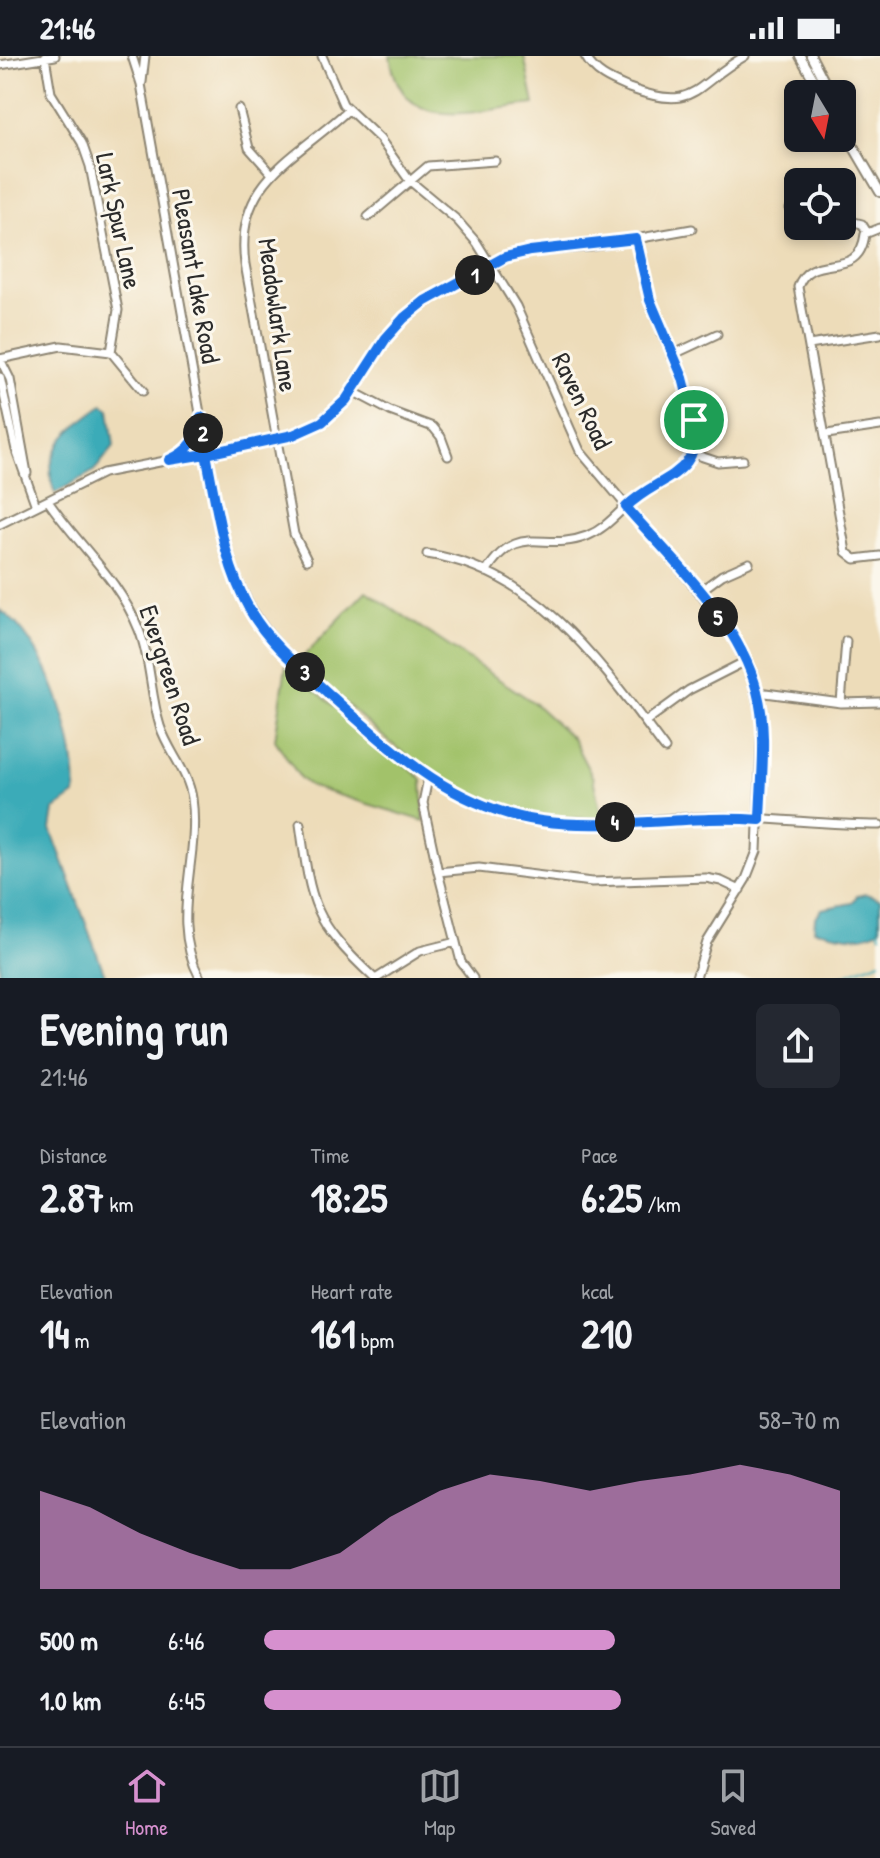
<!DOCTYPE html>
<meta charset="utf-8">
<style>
:root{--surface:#171b24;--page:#242831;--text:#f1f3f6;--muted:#9ea1a6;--line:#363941;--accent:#d690ce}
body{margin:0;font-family:"Patrick Hand",sans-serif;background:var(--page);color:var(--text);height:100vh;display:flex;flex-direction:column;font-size:30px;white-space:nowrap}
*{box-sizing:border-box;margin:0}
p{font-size:26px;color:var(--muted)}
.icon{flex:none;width:44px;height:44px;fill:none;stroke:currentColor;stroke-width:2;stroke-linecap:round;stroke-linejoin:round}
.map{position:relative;height:922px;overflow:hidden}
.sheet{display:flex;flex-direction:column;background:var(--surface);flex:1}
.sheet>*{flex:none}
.needle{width:52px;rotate:170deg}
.tools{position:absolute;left:784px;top:24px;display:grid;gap:16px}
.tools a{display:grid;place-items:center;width:72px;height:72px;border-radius:12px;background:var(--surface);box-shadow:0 4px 12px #0003;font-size:40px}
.pin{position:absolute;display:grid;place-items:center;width:68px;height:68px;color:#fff;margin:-34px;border:4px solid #fff;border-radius:50%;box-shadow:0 2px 8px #0007}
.km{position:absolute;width:40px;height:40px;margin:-20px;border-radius:50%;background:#222;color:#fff;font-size:22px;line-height:40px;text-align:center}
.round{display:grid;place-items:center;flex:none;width:84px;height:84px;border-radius:12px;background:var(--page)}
.headline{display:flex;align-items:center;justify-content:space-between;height:136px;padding:0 40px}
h1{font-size:44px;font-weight:800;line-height:60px}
.metrics{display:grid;grid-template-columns:repeat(3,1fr);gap:12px;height:136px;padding:8px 40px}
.metrics div{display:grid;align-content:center}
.metrics b{font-size:40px;font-weight:800}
.metrics small{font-size:22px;font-weight:400}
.metrics p{font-size:22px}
.chart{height:224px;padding:16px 40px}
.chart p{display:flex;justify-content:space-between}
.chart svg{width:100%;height:144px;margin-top:8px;fill:var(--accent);opacity:.7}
ul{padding:0 40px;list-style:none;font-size:26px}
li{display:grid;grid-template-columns:128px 96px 1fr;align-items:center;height:60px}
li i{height:20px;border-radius:10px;background:var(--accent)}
.status{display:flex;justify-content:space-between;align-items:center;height:56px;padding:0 40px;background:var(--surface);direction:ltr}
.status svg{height:22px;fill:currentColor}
.dock{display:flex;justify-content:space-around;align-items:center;height:112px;border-top:2px solid var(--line);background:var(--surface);font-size:22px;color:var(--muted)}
.dock a{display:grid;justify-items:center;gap:4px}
.dock .current{color:var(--accent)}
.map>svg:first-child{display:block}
</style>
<div class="status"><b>21:46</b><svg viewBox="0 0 49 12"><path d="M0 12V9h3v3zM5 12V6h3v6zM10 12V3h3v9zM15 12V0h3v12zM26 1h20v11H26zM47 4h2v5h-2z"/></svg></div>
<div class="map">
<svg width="880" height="922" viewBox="0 0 880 922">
<rect width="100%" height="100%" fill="#fbf7ec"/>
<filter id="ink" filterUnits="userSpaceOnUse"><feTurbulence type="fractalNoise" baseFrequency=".0125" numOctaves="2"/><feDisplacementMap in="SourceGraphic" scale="16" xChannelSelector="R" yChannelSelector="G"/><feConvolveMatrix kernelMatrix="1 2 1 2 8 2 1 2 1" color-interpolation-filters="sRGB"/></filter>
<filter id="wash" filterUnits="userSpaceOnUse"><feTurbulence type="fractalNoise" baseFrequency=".006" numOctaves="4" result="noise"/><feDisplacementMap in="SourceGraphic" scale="32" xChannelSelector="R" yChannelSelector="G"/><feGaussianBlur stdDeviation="1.8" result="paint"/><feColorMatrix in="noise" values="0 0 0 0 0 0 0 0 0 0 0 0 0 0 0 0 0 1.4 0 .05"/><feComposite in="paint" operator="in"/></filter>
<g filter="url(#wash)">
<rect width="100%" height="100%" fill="#eddcb9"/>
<path fill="#a2c26b" stroke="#66764b" stroke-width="2" d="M 390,0 L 524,0 L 534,48 C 473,54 402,82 390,0 Z
M 366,535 L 533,646 L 572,682 L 593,722 L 602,763 C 564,762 527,761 492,748 C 417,722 357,656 299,605 Z
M 286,610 L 422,723 L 424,765 L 312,731 L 301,723 L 275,684 Z"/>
<path fill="#3babb8" stroke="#336b72" stroke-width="2" d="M 103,349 L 109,353 L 114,390 L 94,415 L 55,437 C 38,396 74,369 103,349 Z
M 0,554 C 46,583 80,687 75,739 L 54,754 L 51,773 L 106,922 L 0,922 Z
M 866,838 L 880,843 L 880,873 C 858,888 835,876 814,874 L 815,862 L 822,853 L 852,847 L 857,840 Z"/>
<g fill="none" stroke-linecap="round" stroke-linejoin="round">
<path stroke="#3babb8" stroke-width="2" d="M 878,874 L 880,879
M 836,922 L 880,905"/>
</g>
</g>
<g filter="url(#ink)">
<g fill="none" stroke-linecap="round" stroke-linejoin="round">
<g stroke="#8c8472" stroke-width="11">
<path id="minor" d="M 132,0 L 141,28 L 222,480 C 246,563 274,589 337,645 C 410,710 473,767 578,768 C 620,768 663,761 705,761 C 763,760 821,769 880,769
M 322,0 L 343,48 L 380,83 L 409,124 L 457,164 L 477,187 L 516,250 L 580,395 L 699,536 L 734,584 L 752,620 L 762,665 L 757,795 L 746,823 L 707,886 L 696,922
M 585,0 C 595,18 610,24 629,32 C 697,57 692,30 745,0
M 45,1 L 51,37 L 82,87 L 90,110 L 118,254 L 111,296
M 0,9 L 55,0
M 142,26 L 145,0
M 239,53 L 249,92 L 271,117
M 798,135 L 790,153 L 798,157
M 368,161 L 428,110 L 495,105
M 842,163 L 862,168 L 867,176
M 880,172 L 865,178 C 859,228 811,192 798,231 L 846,496 L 855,503 L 880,500
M 809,289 L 880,278
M 111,296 L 143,335
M 672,299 L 717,278
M 0,303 L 10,323 L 27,417
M 0,303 L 61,290 L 111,296
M 0,321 L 16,394 L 36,450
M 352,335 L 390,355 L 433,371 L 441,381 L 448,400
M 827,378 L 880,370
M 691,397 L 718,406 L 743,404
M 176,401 L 192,389 L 200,371
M 48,445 C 78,489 119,523 139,574 C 151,604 150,638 160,670 C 168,695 188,715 192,742 C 201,804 168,862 200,922
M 0,468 L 103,417 L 278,383 L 313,371 L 346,344 L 386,282 L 404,262 L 425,245 L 505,201 L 530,195 L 590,191 L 692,173
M 427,498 C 538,514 603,610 665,693
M 307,504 L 294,478 L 245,208 C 234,124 297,102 348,54
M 486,516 C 518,464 543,497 587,480 C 607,472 619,455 635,442 C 661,422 697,416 695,374 C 694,339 675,309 662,277 C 650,246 642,215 636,183
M 699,536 L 722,519 L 749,507
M 758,636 L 841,647 L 880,646
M 841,647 L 846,585
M 645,666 L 689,634 L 746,605
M 428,722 L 423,747 L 438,816 L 461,906 L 473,922
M 300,768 C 311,849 313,865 374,922
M 438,816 L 479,812 L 592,826 L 706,822 L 721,825 L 740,834
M 377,922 L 420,895 L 456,886"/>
</g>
<g stroke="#8c8472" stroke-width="12">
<path id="major" d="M 800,0 L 822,38
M 811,0 L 827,31 L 826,38
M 842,71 L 880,136"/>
</g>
<use href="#minor" stroke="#fff" stroke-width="7"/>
<use href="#major" stroke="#fff" stroke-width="8"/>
</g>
</g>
<g fill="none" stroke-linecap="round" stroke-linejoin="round" filter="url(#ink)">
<g stroke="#fff" stroke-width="16">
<path id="route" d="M 694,364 L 683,322 L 650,244 L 636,183 L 530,195 L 505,201 L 425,245 L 404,262 L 386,282 L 346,344 L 322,366 L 293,379 L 206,398 L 201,361 C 198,383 189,395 169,404 L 206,398 C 217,451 223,508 251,556 C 270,589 302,613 330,639 C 394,696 453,752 541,765 C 613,775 687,758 760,764 C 761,722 768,676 757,635 C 738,563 673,505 626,451 C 656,420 704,421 694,364"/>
</g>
<use href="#route" stroke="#1a73e8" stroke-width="10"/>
</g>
<g text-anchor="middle" stroke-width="6" stroke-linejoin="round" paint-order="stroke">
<g font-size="26" fill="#2b2b2b" stroke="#fbf7ec">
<text transform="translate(119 165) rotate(78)" y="9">Lark Spur Lane</text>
<text transform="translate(196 220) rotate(80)" y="9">Pleasant Lake Road</text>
<text transform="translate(278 259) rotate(82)" y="9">Meadowlark Lane</text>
<text transform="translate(582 345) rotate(64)" y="9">Raven Road</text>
<text transform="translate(170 619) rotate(72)" y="9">Evergreen Road</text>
</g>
</g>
</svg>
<div class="tools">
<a><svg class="needle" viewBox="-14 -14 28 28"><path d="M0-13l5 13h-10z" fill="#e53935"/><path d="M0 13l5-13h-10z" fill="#9ea1a6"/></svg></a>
<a><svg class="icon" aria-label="locate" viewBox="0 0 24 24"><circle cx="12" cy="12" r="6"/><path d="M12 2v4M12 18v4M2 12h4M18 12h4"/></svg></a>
</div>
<div class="pin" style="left:694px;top:364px;background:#1e9e55"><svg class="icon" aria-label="arrive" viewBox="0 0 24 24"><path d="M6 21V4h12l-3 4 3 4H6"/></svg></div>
<b class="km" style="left:475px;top:219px">1</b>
<b class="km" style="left:203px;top:377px">2</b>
<b class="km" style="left:305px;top:616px">3</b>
<b class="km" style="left:615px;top:766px">4</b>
<b class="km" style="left:718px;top:561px">5</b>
</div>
<section class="sheet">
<div class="headline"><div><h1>Evening run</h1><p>21:46</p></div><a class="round"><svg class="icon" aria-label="share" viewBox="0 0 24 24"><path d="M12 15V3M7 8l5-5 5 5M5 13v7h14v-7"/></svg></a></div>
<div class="metrics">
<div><p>Distance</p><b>2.87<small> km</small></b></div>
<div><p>Time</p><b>18:25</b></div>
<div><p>Pace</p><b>6:25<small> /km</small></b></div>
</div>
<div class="metrics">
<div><p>Elevation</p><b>14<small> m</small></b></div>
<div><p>Heart rate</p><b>161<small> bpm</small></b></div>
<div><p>kcal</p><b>210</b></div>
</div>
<div class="chart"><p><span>Elevation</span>58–70 m</p>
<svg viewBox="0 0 160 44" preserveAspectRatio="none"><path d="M0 44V14L10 19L20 27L30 33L40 38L50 38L60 33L70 22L80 14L90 9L100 11L110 14L120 11L130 9L140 6L150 9L160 14V44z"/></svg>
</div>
<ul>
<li><b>500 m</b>6:46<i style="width:61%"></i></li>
<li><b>1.0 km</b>6:45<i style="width:62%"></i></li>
</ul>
</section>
<nav class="dock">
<a class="current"><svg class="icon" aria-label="home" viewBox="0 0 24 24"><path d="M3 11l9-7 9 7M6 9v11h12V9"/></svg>Home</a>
<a><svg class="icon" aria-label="map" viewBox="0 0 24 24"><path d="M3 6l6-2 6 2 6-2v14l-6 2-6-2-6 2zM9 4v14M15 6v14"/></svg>Map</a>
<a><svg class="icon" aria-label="saved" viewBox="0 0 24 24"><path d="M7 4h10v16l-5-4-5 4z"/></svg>Saved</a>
</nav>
